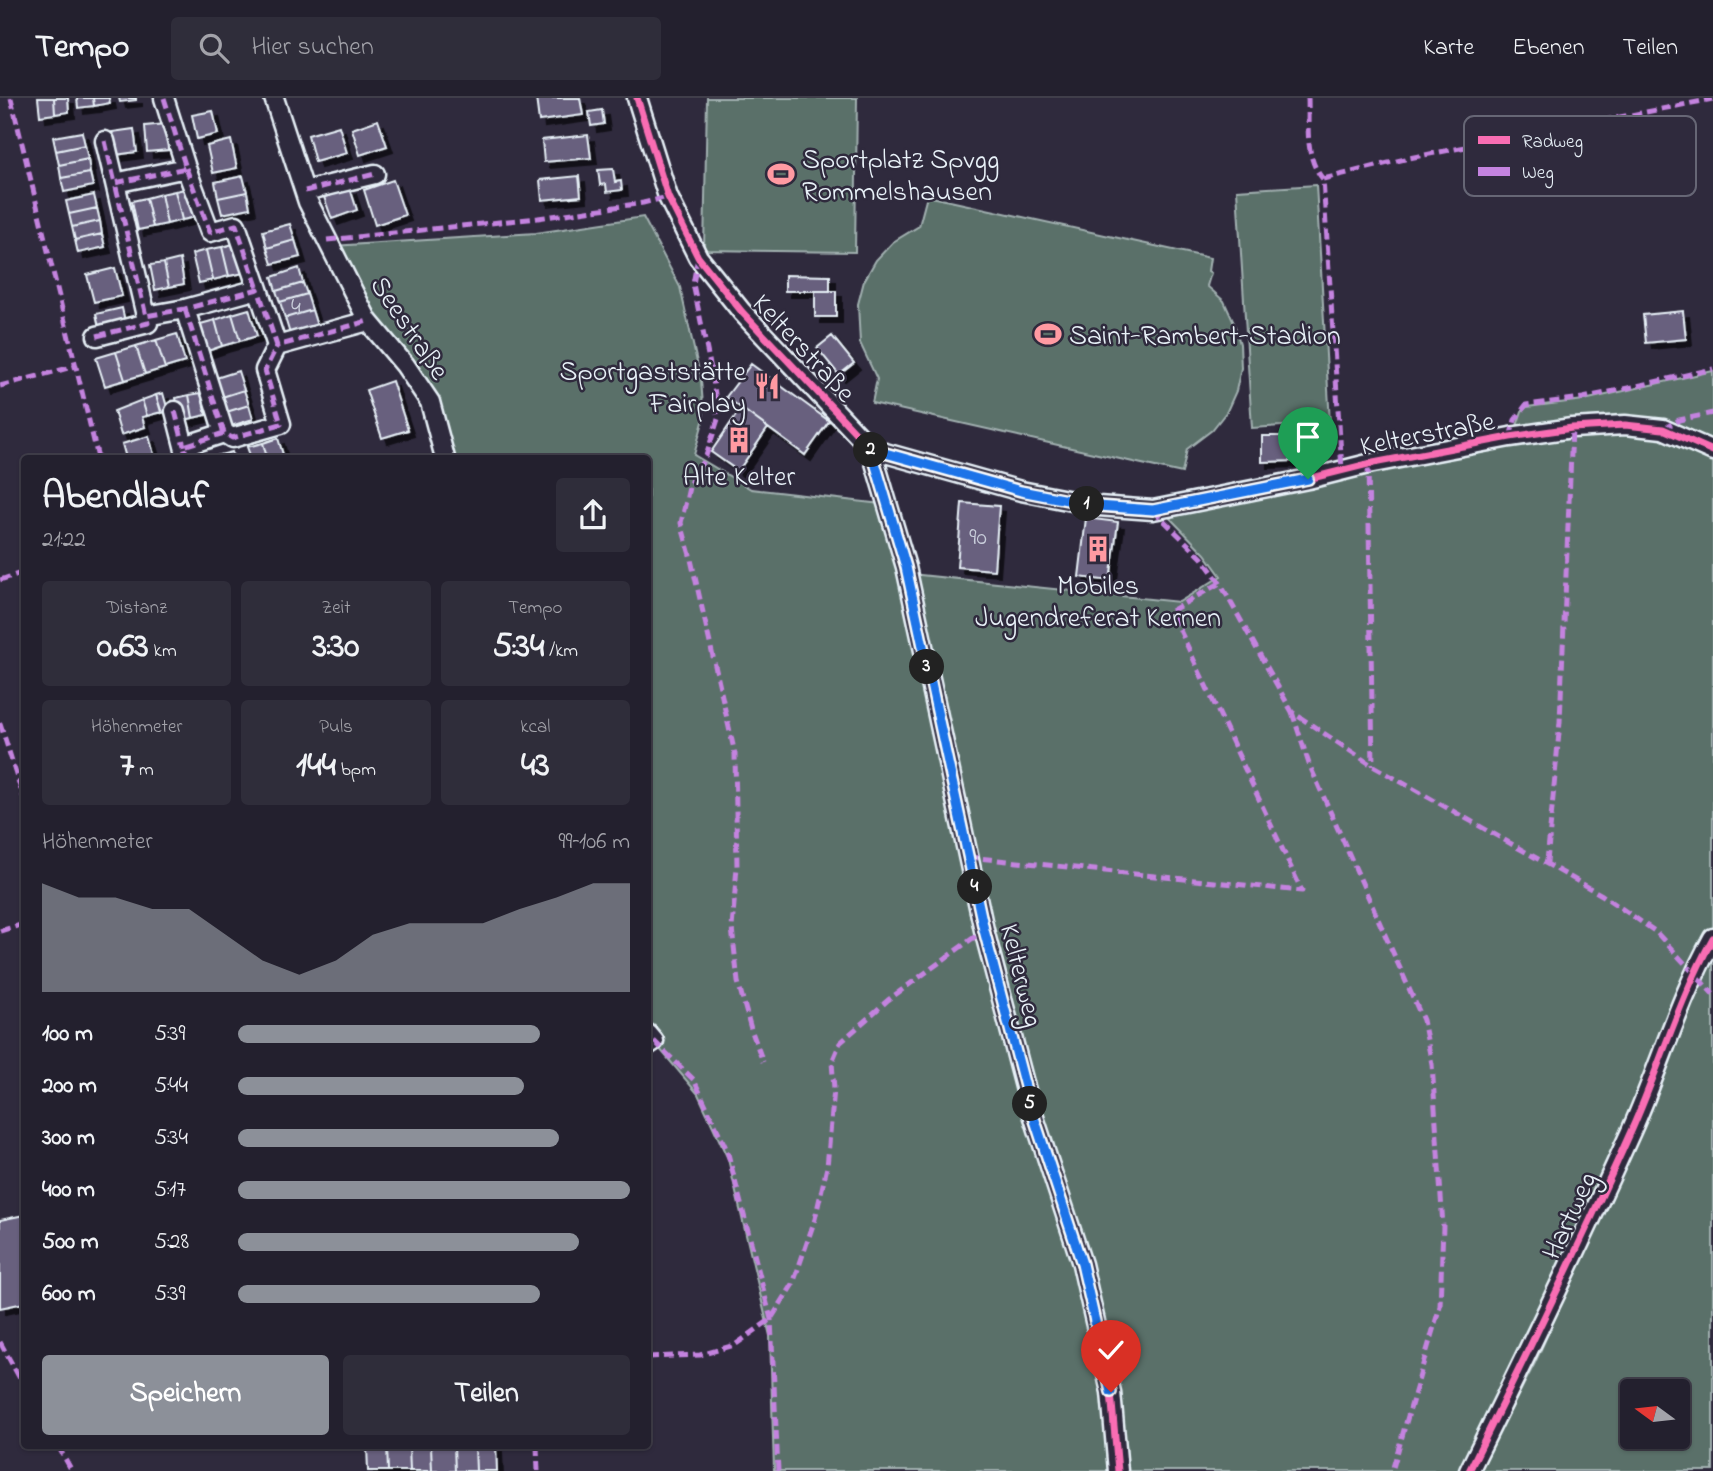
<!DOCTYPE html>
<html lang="de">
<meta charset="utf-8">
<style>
:root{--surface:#23202e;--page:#2f2d3a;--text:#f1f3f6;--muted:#a3a3aa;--line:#403e4a;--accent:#8c9099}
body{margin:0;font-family:"Indie Flower",sans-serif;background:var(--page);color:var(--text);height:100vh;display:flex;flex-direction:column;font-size:26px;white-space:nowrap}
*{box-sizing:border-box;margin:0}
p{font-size:23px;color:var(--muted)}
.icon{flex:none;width:38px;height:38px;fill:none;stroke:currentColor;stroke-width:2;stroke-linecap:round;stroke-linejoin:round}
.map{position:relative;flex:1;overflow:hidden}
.panel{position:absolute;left:21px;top:357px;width:630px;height:994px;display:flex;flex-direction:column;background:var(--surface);border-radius:7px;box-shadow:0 2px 5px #0004,0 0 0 2px var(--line)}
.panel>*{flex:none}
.needle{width:46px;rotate:285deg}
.fabs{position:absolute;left:1620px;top:1281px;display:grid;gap:14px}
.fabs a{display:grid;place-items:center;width:70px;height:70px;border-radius:7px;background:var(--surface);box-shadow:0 2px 5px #0004,0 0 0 2px var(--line);font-size:35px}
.pin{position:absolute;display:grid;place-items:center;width:60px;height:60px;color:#fff;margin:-72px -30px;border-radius:50% 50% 50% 0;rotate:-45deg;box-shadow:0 0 7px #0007}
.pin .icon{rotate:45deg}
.km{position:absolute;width:35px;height:35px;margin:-18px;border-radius:50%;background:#222;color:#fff;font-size:19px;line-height:35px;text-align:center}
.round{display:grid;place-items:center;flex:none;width:74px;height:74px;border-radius:7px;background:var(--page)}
.summary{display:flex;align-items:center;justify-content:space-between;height:119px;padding:0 21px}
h1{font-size:38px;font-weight:700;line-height:52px}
.stats{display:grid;grid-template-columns:repeat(3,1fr);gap:10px;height:119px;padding:7px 21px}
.stats div{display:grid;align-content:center;border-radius:7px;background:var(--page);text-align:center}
.stats b{font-size:35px;font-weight:700}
.stats small{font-size:19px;font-weight:400}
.stats p{font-size:19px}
.chart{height:196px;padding:14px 21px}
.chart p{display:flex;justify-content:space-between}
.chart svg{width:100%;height:126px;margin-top:7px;fill:var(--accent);opacity:.7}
.action{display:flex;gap:14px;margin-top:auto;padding:14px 21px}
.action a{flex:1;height:80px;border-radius:7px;background:var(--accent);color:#fff;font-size:28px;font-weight:700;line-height:80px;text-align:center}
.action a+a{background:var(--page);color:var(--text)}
ul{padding:0 21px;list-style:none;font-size:23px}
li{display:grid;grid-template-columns:112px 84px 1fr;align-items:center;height:52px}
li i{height:18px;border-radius:9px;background:var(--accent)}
header{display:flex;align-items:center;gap:42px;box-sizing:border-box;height:98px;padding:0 35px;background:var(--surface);border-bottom:2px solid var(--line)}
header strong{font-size:33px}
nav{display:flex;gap:38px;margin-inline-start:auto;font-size:24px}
.search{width:490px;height:63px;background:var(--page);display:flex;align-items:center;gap:18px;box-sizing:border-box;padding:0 24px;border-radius:7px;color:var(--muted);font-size:26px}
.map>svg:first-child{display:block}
</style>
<header>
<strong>Tempo</strong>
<div class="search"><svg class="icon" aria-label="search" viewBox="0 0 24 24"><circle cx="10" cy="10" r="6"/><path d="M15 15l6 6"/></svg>Hier suchen</div>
<nav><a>Karte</a><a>Ebenen</a><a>Teilen</a></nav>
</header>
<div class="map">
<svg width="1713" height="1373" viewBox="0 0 1713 1373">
<defs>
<filter id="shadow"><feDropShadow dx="6" dy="6" stdDeviation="0" flood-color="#0009"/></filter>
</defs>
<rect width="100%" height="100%" fill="#2f2a3d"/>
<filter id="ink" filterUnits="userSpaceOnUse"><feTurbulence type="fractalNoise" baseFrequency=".0143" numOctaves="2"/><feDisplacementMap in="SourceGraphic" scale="14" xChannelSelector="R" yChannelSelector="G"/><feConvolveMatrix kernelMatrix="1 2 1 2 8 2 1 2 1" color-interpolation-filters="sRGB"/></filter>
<g filter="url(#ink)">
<path fill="#5a6f69" stroke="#a1b0b0" stroke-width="2" fill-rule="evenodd" d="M 707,0 L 857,0 L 855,154 L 704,152 Z
M 1316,87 L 1330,325 L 1252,330 L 1237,92 Z
M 927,98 L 1210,160 L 1208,173 L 1211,175 L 1207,188 L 1224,203 L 1234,225 L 1240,246 L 1241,270 L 1236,293 L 1227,313 L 1212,332 L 1187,351 L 1182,375 L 872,305 L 877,281 L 860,245 L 858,206 L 864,183 L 876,162 L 893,144 L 919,128 Z
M 643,119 L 680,189 L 701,282 L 704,320 L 694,357 L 751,391 L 881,406 L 901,475 L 1179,504 L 1221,478 L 1205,456 L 1168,418 L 1310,390 L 1372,373 L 1510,346 L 1572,338 L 1624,334 L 1670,339 L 1713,360 L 1713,832 L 1662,956 L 1464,1373 L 774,1373 L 770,1238 L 728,1061 L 698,996 L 659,950 L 665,943 L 648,924 L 648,360 L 451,360 L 435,302 L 375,221 L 333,148 L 536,135 Z
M 1713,273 L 1713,346 L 1664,325 L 1516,331 L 1522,313 L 1527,309 L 1584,302 Z
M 1713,857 L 1713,1373 L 1479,1373 L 1535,1265 L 1671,958 L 1702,876 ZM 1633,1293 L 1678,1293 L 1678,1339 L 1633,1339 Z"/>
<path fill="#68607e" stroke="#e8f1f8" stroke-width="2" filter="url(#shadow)" d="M 38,0 L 54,0 L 55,16 L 40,18 Z
M 54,0 L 68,0 L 69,14 L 55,16 Z
M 77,0 L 93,0 L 94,8 L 78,10 Z
M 93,0 L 109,0 L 110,5 L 94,8 Z
M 119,0 L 136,0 L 136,2 L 120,4 Z
M 536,0 L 580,0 L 583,17 L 539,23 Z
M 602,12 L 604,26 L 591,28 L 589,14 Z
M 213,13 L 218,36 L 197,41 L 192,17 Z
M 378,22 L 387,48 L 360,57 L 352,31 Z
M 166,26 L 168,52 L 147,54 L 145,28 Z
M 339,28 L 347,55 L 315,64 L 308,37 Z
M 134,31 L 137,54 L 115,57 L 112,34 Z
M 82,34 L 85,47 L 56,53 L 53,39 Z
M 588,37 L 591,60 L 544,64 L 542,42 Z
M 231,42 L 237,70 L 213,75 L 207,48 Z
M 85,47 L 88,61 L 59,67 L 56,53 Z
M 88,61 L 90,75 L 61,80 L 59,67 Z
M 613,71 L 615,84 L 621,83 L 622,92 L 607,94 L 606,86 L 600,87 L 598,72 Z
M 90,75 L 93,88 L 64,94 L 61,80 Z
M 243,78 L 247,94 L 218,100 L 215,84 Z
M 579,78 L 581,98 L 542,102 L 540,82 Z
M 393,82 L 405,117 L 375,127 L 364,92 Z
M 190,90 L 196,119 L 182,122 L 175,93 Z
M 350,90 L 357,112 L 332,121 L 324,99 Z
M 175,93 L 182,122 L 167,126 L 161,96 Z
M 247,94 L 250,110 L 222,116 L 218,100 Z
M 161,96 L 167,126 L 153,129 L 146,100 Z
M 94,97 L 97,110 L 69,116 L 66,103 Z
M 146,100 L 153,129 L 138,132 L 132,103 Z
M 97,110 L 100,123 L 72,129 L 69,116 Z
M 100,123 L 102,136 L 75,142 L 72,129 Z
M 290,126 L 295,142 L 267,150 L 263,133 Z
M 102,136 L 105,149 L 78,155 L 75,142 Z
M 295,142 L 300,159 L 272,166 L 267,150 Z
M 237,145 L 244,175 L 229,178 L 222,149 Z
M 222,149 L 229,178 L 213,182 L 206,152 Z
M 206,152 L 213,182 L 199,185 L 192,156 Z
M 180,161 L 184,186 L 169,189 L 164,165 Z
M 164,165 L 169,189 L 155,192 L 150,167 Z
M 115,170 L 122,198 L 94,204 L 87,177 Z
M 299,170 L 303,185 L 276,193 L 272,179 Z
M 785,177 L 830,178 L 830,193 L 785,193 Z
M 303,185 L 307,196 L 280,204 L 276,193 Z
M 815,193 L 836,193 L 836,219 L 815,219 Z
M 307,196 L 312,212 L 285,220 L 280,204 Z
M 122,210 L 126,228 L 100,234 L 96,216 Z
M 249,211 L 257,238 L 240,243 L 232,216 Z
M 312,212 L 317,228 L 290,236 L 285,220 Z
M 1683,213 L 1686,241 L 1646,245 L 1643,217 Z
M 232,216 L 240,243 L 222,248 L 215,222 Z
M 215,222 L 222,248 L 205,254 L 197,227 Z
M 177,236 L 185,264 L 165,270 L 156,242 Z
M 832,238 L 854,265 L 839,277 L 817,250 Z
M 156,242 L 165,270 L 145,276 L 136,248 Z
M 136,248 L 145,276 L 125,282 L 116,254 Z
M 116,254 L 125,282 L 105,288 L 96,260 Z
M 751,266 L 829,323 L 805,357 L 726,299 Z
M 238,273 L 244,292 L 219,300 L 213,281 Z
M 392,283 L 408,332 L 382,340 L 366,292 Z
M 244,292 L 249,307 L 223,315 L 219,300 Z
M 163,295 L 168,313 L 162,315 L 156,297 Z
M 201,295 L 206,317 L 193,320 L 189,297 Z
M 156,297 L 161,314 L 147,318 L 142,302 Z
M 189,297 L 193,320 L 181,323 L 176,300 Z
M 142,302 L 147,318 L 142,319 L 145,329 L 121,337 L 114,313 Z
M 249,307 L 253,321 L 228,329 L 223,315 Z
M 741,310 L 768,330 L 738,373 L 711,354 Z
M 149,338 L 155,360 L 126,360 L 122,346 Z
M 1262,338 L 1295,338 L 1295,363 L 1262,364 Z
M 278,340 L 284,360 L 267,360 L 263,345 Z
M 263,345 L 267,360 L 251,360 L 247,349 Z
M 232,354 L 234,360 L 213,360 L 212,359 Z
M 962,405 L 999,408 L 994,472 L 957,469 Z
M 1086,420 L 1118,424 L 1110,483 L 1079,479 Z
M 24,1117 L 24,1205 L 0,1210 L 0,1122 Z
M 367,1348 L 387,1348 L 388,1373 L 368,1373 Z
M 387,1348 L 409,1348 L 410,1373 L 388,1373 Z
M 409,1348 L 431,1348 L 432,1373 L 410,1373 Z
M 431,1348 L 454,1348 L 455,1373 L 432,1373 Z
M 454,1348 L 475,1348 L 476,1373 L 455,1373 Z
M 475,1348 L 496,1348 L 497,1373 L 476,1373 Z"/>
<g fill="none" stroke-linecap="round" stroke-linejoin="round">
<g stroke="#e8f1f8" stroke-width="23">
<path id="street" d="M 164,0 L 186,70 L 115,85 L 146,218 L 185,211 L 258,191 L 277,248 L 368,223
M 274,0 L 308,104 L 368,223 L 405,267 L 430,304 L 445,360
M 637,0 L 668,99 L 698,159 L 742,214 L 871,351 L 1021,393 L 1098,408 L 1153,412 L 1308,381 L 1368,366 L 1510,339 L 1572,330 L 1625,327 L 1663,331 L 1713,353
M 105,43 L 115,85
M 186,70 L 210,134 L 236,127 L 258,191
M 305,93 L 375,76
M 185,211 L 224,335
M 97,238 L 148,225 L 146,218
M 175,313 L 184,348
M 871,351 L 906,469 L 984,832 L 1029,1004 L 1082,1166 L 1111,1294 L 1118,1373
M 187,360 L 184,348 L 224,335 L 232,340 L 281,326 L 265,272 L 277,248
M 648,936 L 654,943 L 648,947
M 1469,1373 C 1525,1260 1580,1147 1632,1031 C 1660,968 1679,901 1713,840"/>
</g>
<use href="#street" stroke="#2f2a3d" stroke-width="18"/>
<path stroke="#c483df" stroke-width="5" stroke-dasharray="10 5" stroke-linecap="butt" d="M 11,0 L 98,360
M 164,0 L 186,70 L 115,85 L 146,218 L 185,211 L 258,191 L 277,248 L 368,223
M 1308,0 C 1309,28 1304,59 1323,81 L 1342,372
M 105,43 L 115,85
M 186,70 L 210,134 L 236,127 L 258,191
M 1323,81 L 1409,60 L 1713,1
M 305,93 L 375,76
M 327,142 L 538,120 L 643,105 L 668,99
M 698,159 L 693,186 L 713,281 L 718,321 L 706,358 L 690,385 L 681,425 L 690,457 L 735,656 L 737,769 L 732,830 L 738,884 L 751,931 L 763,964
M 185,211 L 224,335
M 97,238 L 148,225 L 146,218
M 0,288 L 76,268
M 175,313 L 184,348
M 1663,331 L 1679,322 L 1713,315
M 1510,339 L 1515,322 L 1526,307 L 1583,300 L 1713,271
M 187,360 L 184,348 L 224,335 L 232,340 L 281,326 L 265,272 L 277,248
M 1368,366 L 1373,668
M 1153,412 L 1202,460 L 1220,485 L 1292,614 L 1373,668 L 1602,797 L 1656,834 L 1713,896
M 0,482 L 24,474
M 1292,614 L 1309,666 L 1423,922 L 1432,966 L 1443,1128 L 1440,1208 L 1392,1373
M 0,625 L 24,701
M 968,759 L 1302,793 L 1171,513 L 1220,485
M 1547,764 L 1560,624 L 1572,330
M 0,833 L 24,826
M 654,943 L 694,982 L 727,1052 L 771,1221 L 778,1373
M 0,1244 L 24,1288
M 648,1259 L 700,1257 L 735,1247 L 771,1221 L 793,1186 L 815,1121 L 827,1069 L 834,991 L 832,964 L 840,945 L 888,902 L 984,832
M 58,1348 L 72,1373
M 537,1348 L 538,1373"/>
<g stroke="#2f2a3d" stroke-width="11">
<path id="cycleway" d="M 637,0 L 668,99 L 698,159 L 742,214 L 871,351 L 1021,393 L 1098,408 L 1153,412 L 1308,381 L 1368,366 L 1510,339 L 1572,330 L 1625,327 L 1663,331 L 1713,353
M 871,351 L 906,469 L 984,832 L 1029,1004 L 1082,1166 L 1111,1294 L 1118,1373
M 1469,1373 C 1525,1260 1580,1147 1632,1031 C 1660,968 1679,901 1713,840"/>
</g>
<use href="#cycleway" stroke="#f96db3" stroke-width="7"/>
</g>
</g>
<g fill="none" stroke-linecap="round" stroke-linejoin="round" filter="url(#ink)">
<g stroke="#fff" stroke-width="14">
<path id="route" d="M 1111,1294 L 1082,1166 L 1029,1004 L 984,832 L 906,469 L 871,351 L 1021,393 L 1098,408 L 1153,412 L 1308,381"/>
</g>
<use href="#route" stroke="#1a73e8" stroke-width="9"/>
</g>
<defs>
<g id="stadium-bare" transform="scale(2.1)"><path d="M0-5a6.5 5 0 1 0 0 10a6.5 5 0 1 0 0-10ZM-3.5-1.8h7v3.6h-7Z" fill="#ff9aa2" stroke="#2f2a3d" stroke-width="2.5" paint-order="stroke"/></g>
<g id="restaurant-bare" transform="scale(2.1)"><path d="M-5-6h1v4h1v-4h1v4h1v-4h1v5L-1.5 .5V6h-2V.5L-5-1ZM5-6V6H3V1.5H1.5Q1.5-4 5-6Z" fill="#ff9aa2" stroke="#2f2a3d" stroke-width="2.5" paint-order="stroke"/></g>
<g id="building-bare" transform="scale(2.1)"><path d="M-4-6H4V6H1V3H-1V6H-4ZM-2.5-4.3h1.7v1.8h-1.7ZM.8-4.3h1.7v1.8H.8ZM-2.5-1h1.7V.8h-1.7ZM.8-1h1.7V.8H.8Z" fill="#ff9aa2" stroke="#2f2a3d" stroke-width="2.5" paint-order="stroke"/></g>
</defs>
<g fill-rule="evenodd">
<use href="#stadium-bare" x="781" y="76"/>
<use href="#stadium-bare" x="1048" y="236"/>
<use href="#restaurant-bare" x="767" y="288"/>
<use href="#building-bare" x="739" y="342"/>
<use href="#building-bare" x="1098" y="451"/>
</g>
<g text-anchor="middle" stroke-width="5" stroke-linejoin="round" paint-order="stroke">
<g font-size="24" fill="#c8cdda">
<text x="296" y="216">4</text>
<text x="978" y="446">90</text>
</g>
<g font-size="28" fill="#e8f1f8" stroke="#2f2a3d" text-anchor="start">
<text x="802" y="70">Sportplatz Spvgg<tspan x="802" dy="32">Rommelshausen</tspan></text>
<text x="1069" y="246">Saint-Rambert-Stadion</text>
<text x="746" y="282" text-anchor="end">Sportgaststätte<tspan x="746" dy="32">Fairplay</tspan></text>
<text x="739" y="387" text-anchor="middle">Alte Kelter</text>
<text x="1098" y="496" text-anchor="middle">Mobiles<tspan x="1098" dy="32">Jugendreferat Kernen</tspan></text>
</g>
<g font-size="28" fill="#e8f1f8" stroke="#2f2a3d">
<text transform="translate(411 229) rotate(56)" y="10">Seestraße</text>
<text transform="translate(805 249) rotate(47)" y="10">Kelterstraße</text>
<text transform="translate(1427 334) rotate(-11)" y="10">Kelterstraße</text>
<text transform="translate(1023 877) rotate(76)" y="10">Kelterweg</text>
<text transform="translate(1568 1117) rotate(-65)" y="10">Hartweg</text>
</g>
</g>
<rect x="1464" y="18" width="232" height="80" rx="10" fill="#2f2a3d" stroke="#666675" stroke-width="2"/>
<rect x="1478" y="38" width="32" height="8" fill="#f96db3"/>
<rect x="1478" y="69" width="32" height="9" fill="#c483df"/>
<g font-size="19" fill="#e8f1f8">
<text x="1522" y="49">Radweg</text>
<text x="1522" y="80">Weg</text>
</g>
</svg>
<div class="fabs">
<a><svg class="needle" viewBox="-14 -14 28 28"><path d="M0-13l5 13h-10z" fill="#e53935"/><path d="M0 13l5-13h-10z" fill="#a3a3aa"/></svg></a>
</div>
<div class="pin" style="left:1308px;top:381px;background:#1e9e55"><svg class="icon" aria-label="arrive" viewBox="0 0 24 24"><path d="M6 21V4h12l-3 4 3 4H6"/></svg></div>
<div class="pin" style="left:1111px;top:1294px;background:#d93025"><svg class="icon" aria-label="check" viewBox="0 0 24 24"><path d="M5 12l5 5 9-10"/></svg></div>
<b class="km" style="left:1087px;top:406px">1</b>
<b class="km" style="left:871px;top:352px">2</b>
<b class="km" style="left:927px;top:569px">3</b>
<b class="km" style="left:975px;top:789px">4</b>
<b class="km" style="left:1030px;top:1006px">5</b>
<section class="panel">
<div class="summary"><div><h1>Abendlauf</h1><p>21:22</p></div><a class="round"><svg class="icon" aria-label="share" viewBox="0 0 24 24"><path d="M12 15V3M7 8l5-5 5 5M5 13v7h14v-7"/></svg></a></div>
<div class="stats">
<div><p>Distanz</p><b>0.63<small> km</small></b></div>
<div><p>Zeit</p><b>3:30</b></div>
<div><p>Tempo</p><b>5:34<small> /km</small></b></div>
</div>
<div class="stats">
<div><p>Höhenmeter</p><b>7<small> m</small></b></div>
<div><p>Puls</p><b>144<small> bpm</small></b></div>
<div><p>kcal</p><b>43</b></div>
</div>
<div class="chart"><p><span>Höhenmeter</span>99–106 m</p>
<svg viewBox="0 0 160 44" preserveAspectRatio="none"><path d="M0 44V6L10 11L20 11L30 15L40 15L50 24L60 33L70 38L80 33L90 24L100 20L110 20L120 20L130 15L140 11L150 6L160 6V44z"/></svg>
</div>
<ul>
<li><b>100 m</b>5:39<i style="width:77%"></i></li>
<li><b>200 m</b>5:44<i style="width:73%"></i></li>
<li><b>300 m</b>5:34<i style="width:82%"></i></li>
<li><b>400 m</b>5:17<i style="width:100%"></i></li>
<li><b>500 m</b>5:28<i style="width:87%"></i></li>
<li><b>600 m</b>5:39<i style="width:77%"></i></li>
</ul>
<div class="action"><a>Speichern</a><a>Teilen</a></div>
</section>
</div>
